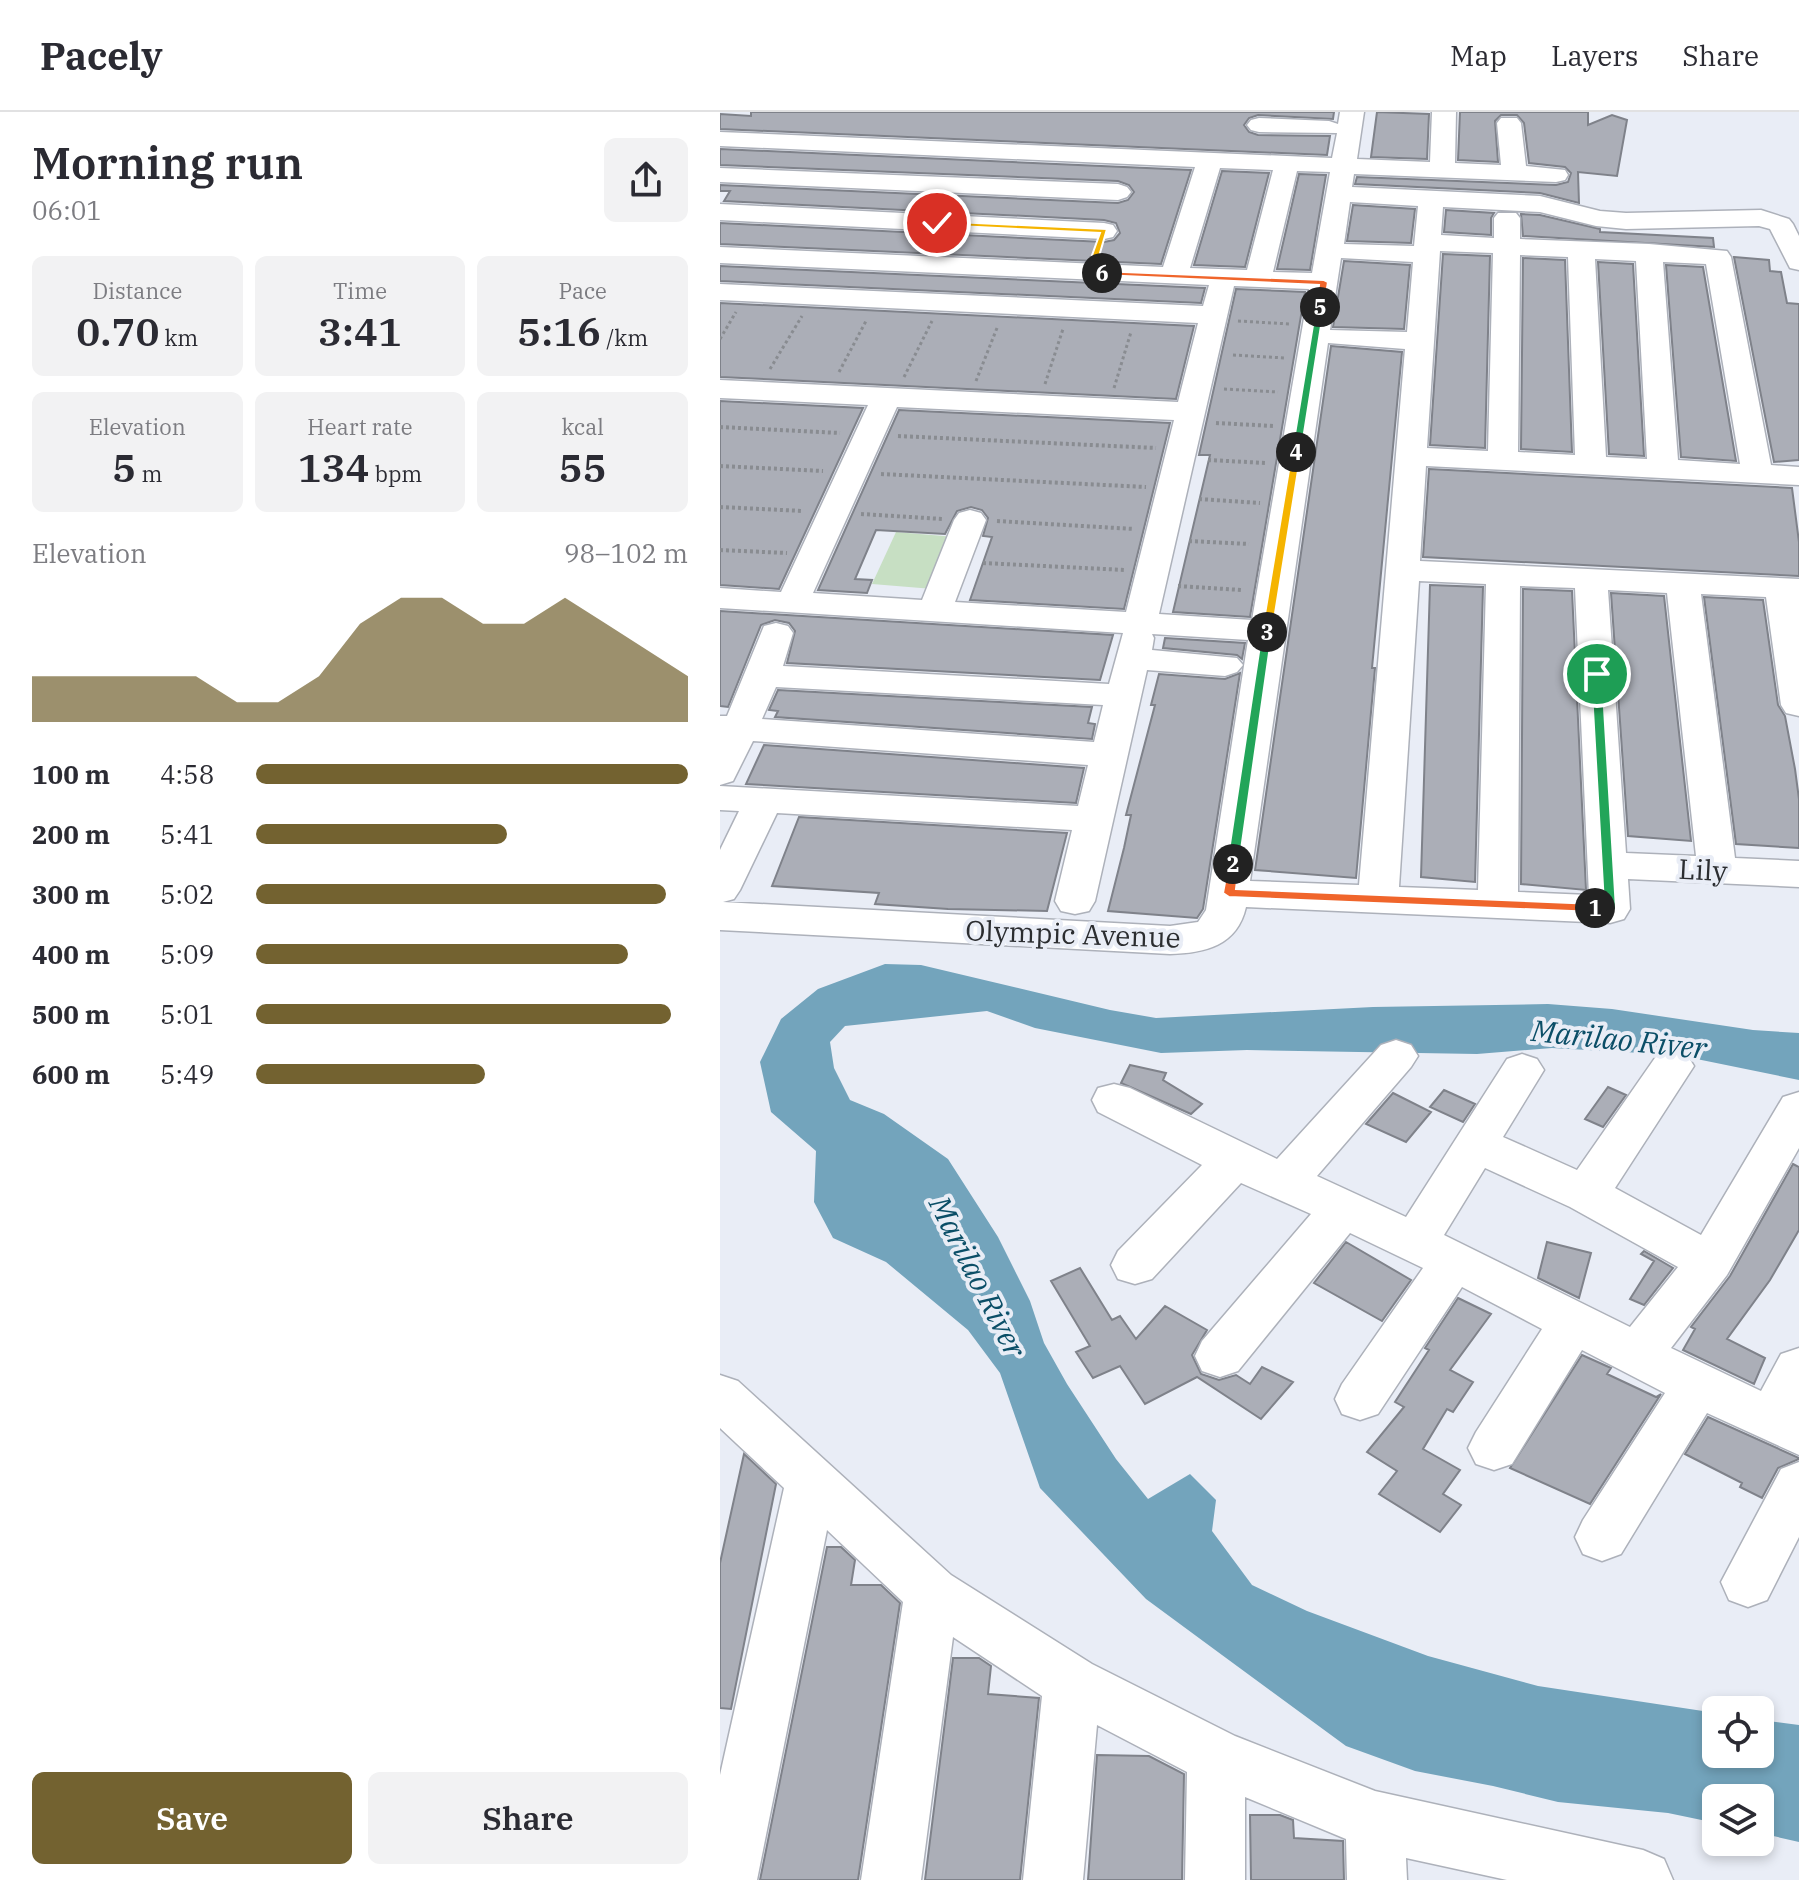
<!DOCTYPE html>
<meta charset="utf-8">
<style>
:root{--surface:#fff;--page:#f2f2f3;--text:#2b2b33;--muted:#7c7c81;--line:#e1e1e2;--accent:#736230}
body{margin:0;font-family:"IBM Plex Serif",serif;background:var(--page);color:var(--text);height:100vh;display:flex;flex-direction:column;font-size:30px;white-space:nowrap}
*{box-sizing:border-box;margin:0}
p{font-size:26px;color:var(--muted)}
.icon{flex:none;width:44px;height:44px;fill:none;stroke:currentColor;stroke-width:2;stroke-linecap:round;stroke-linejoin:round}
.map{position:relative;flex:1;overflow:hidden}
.side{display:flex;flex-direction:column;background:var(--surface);width:720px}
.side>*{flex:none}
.buttons{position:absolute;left:982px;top:1584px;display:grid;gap:16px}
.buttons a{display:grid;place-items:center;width:72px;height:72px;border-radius:12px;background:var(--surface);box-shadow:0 4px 12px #0003;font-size:40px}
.pin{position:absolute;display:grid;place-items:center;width:68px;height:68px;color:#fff;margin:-34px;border:4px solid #fff;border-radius:50%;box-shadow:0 2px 8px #0007}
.km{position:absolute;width:40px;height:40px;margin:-20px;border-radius:50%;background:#222;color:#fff;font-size:22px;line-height:40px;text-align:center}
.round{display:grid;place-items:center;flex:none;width:84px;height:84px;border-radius:12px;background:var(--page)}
.head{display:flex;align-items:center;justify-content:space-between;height:136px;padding:0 32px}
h1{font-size:44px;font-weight:600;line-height:60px}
.metrics{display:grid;grid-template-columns:repeat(3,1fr);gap:12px;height:136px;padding:8px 32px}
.metrics div{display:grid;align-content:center;border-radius:12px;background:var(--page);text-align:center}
.metrics b{font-size:40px;font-weight:600}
.metrics small{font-size:22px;font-weight:400}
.metrics p{font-size:22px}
.chart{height:224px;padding:16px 32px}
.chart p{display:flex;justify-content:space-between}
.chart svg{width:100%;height:144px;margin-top:8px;fill:var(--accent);opacity:.7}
.action{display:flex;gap:16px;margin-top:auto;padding:16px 32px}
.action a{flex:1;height:92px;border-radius:12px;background:var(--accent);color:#fff;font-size:32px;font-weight:600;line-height:92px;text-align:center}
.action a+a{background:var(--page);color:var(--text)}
ul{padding:0 32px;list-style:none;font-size:26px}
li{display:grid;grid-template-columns:128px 96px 1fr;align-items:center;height:60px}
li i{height:20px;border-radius:10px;background:var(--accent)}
header{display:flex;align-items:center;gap:48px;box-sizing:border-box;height:112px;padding:0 40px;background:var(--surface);border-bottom:2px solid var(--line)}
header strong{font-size:38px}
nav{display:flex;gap:44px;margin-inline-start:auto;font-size:28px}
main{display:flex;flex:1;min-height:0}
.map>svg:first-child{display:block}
</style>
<header>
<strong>Pacely</strong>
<nav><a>Map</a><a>Layers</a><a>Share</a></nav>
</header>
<main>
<section class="side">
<div class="head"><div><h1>Morning run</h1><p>06:01</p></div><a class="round"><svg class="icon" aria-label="share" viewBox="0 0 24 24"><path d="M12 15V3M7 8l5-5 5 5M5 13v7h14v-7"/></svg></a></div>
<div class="metrics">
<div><p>Distance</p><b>0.70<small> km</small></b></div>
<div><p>Time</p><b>3:41</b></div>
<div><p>Pace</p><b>5:16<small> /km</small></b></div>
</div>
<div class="metrics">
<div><p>Elevation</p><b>5<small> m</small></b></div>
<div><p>Heart rate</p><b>134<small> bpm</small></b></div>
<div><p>kcal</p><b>55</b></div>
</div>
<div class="chart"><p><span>Elevation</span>98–102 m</p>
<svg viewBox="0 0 160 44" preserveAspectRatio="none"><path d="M0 44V30L10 30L20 30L30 30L40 30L50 38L60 38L70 30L80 14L90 6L100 6L110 14L120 14L130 6L140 14L150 22L160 30V44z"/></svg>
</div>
<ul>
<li><b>100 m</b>4:58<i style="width:100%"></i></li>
<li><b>200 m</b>5:41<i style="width:58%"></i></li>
<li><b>300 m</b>5:02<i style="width:95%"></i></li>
<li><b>400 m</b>5:09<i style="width:86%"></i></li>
<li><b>500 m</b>5:01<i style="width:96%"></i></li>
<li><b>600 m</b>5:49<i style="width:53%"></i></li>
</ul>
<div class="action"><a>Save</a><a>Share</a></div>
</section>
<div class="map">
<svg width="1079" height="1768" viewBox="0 0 1079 1768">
<rect width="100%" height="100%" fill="#e9edf6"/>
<path fill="#c7dfc3" d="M 176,420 L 235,425 L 213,477 L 152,472 Z"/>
<path fill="#73a4bc" d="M 165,852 L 201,853 L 390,898 L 436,906 L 653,895 L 828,892 L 892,897 L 1033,918 L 1079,921 L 1079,968 L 957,943 L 832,936 L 757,942 L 527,938 L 441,941 L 315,916 L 267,899 L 125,914 L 110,930 L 114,956 L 130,988 L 164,1002 L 228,1047 L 278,1125 L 310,1189 L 324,1231 L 347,1272 L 396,1347 L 428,1387 L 470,1362 L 496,1388 L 492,1419 L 532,1473 L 587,1499 L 708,1544 L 818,1574 L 996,1601 L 996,1642 L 1040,1642 L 1040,1608 L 1079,1613 L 1079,1730 L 1040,1721 L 1040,1686 L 996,1686 L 996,1711 L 948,1701 L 838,1690 L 773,1674 L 695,1659 L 626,1634 L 502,1543 L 426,1487 L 320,1376 L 280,1261 L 248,1218 L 166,1150 L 113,1126 L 94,1090 L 96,1039 L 51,1000 L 40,950 L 61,907 L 98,877 Z"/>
<path fill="#abaeb7" stroke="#7f828a" stroke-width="2" d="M 31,0 L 614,0 L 613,7 L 538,3 L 529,6 L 524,13 L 529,20 L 538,23 L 610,24 L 607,43 L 0,17 L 0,2 L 31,4 Z
M 657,0 L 709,2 L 707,47 L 651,45 Z
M 740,0 L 868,0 L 868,13 L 892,3 L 907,8 L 897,64 L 858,60 L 859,91 L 820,81 L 635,72 L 637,65 L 836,73 L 848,70 L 851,61 L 845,55 L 809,51 L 804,11 L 797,3 L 781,3 L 775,9 L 778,50 L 738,48 Z
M 0,37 L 471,58 L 441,152 L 0,132 L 0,111 L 384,130 L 394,128 L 400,121 L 396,111 L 384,108 L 4,89 L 10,79 L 0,79 L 0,73 L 398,91 L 408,88 L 414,80 L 409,73 L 398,69 L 0,53 Z
M 502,59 L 549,61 L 525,155 L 474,153 Z
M 579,62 L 606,63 L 590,158 L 557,157 Z
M 633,93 L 695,97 L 691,131 L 627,129 Z
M 726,98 L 774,101 L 771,106 L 771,123 L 724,120 Z
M 801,102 L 820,103 L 880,117 L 880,120 L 993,126 L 994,135 L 803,124 Z
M 723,142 L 770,144 L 765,336 L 710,333 Z
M 1014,145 L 1049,148 L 1050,159 L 1061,160 L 1067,191 L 1079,192 L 1079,348 L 1054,350 Z
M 803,146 L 845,148 L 852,340 L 801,337 Z
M 624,149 L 690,153 L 684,217 L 613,215 Z
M 878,150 L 913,152 L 924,344 L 889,342 Z
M 946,153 L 983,155 L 1016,349 L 961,345 Z
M 0,154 L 485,176 L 481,191 L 0,169 Z
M 516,177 L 585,180 L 530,505 L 453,500 L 490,343 L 479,343 Z
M 0,191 L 474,214 L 456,287 L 0,265 Z
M 611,234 L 682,240 L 652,556 L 655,556 L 636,766 L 535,758 Z
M 0,289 L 143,296 L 59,477 L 0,473 Z
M 179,298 L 450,311 L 404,497 L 250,488 L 272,425 L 263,424 L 268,406 L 262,398 L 251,395 L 237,399 L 225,422 L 156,418 L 135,467 L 152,468 L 147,481 L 98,478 Z
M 709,357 L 1072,376 L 1079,430 L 1079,464 L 703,445 Z
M 710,473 L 763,475 L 755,770 L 701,765 Z
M 803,477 L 852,479 L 866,778 L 801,772 Z
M 891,481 L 944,484 L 971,729 L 908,724 Z
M 984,485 L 1043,488 L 1058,593 L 1065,604 L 1075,657 L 1079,687 L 1079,736 L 1016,732 Z
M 0,499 L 393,523 L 380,568 L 67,551 L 75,519 L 69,511 L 55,508 L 41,513 L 8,595 L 0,594 Z
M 445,526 L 525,531 L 522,547 L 517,543 L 443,536 Z
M 520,561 L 483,797 L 477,806 L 388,799 L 404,736 L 411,703 L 406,703 L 435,593 L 431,593 L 439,562 L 505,567 Z
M 58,578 L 372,595 L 368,611 L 375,612 L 372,627 L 55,605 L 58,599 L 49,598 Z
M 44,633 L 364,656 L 356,691 L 26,672 Z
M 79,705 L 347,721 L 327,799 L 228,797 L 155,792 L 159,781 L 52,774 Z
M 410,953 L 446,961 L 443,968 L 482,992 L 471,1002 L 401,971 Z
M 888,975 L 906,983 L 883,1015 L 865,1007 Z
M 724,978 L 755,992 L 743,1010 L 710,995 Z
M 673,981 L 711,1000 L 686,1030 L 646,1012 Z
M 1073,1052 L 1079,1055 L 1079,1118 L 1050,1168 L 1007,1227 L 1045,1246 L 1034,1272 L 963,1238 L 975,1217 L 971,1215 L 1010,1164 Z
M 626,1130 L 691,1168 L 662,1209 L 594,1171 Z
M 827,1130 L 871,1141 L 859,1186 L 818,1166 Z
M 924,1139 L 953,1156 L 924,1193 L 910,1187 L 934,1149 L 921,1142 Z
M 360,1156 L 392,1208 L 400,1204 L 416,1227 L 445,1194 L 487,1218 L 472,1243 L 481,1262 L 499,1268 L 516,1263 L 530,1272 L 542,1255 L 573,1270 L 541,1307 L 477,1265 L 425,1292 L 400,1254 L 373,1266 L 356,1240 L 370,1234 L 331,1169 Z
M 738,1186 L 771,1202 L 730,1258 L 753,1270 L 733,1300 L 727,1297 L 703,1337 L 740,1358 L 723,1382 L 741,1393 L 720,1420 L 659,1382 L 677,1359 L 647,1340 L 684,1295 L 675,1290 L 709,1238 L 705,1236 Z
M 862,1243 L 891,1256 L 887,1262 L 936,1285 L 941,1282 L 870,1392 L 790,1356 Z
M 988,1305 L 1079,1346 L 1079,1347 L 1058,1356 L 1042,1386 L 1020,1375 L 1022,1371 L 965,1342 Z
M 24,1342 L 56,1372 L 11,1597 L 0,1596 L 0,1451 Z
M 107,1435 L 121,1435 L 135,1448 L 131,1473 L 161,1473 L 180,1491 L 138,1768 L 40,1768 Z
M 233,1546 L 259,1546 L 271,1554 L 268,1582 L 319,1586 L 300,1768 L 205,1768 Z
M 377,1643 L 429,1644 L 464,1662 L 462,1768 L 368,1768 Z
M 530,1703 L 560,1703 L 573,1708 L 574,1726 L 623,1729 L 624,1768 L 531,1768 Z"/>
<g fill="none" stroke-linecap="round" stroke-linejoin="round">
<g stroke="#adb1ba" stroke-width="3">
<path id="minor" d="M 620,0 L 644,0 L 637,47 L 710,50 L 712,0 L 736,0 L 735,51 L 781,53 L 777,11 L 781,6 L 797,6 L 801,11 L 806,54 L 845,58 L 848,63 L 845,68 L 836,70 L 634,62 L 632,75 L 820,84 L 880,99 L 906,101 L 1041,98 L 1069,107 L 1073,112 L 1079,124 L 1079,158 L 1070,156 L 1050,117 L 1039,114 L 906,117 L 876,114 L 820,100 L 723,95 L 721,123 L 774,126 L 774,106 L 778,101 L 796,101 L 800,106 L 800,127 L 929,132 L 1007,139 L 1011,145 L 1051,353 L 1079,355 L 1079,373 L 706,354 L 700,449 L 1079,467 L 1079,604 L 1066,601 L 1061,593 L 1046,485 L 981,482 L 1015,746 L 1079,749 L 1079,775 L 908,767 L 910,797 L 904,807 L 890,811 L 526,795 C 517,834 485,841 450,842 L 0,818 L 0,738 L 19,699 L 0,698 L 0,674 L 358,694 L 368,653 L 33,629 L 13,669 L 0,673 L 0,604 L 7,604 L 44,514 L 56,511 L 68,514 L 73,521 L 63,554 L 389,572 L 403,521 L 0,496 L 0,476 L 61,480 L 148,293 L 0,286 L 0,268 L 458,290 L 478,211 L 0,188 L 0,172 L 483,194 L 489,173 L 0,151 L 0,135 L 443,155 L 475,55 L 0,34 L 0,20 L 612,46 L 617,21 L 539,20 L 531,18 L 527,13 L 531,8 L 539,6 L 609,9 L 618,12 ZM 500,56 L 553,58 L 527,158 L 470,156 ZM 577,59 L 610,60 L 592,161 L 553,160 ZM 630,90 L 698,94 L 694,134 L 624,132 ZM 720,139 L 773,141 L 768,339 L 707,336 ZM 800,143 L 848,145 L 855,343 L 798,340 ZM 621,146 L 693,150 L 687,220 L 610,218 ZM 875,147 L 916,149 L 927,347 L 886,345 ZM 943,150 L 986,152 L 1020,352 L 958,348 ZM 514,174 L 589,177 L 532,508 L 439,502 ZM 608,231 L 685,237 L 639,773 L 530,769 ZM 177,295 L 454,308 L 406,500 L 235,490 L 266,408 L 261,401 L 250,398 L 239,401 L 234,408 L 202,488 L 93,481 ZM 699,469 L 766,472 L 758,778 L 679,775 ZM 800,474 L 855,476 L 869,783 L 798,780 ZM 888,478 L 947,481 L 976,744 L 906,741 ZM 432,522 L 528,528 L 486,798 L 478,810 L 450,814 L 3,790 L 14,787 L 20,778 L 57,701 L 352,718 L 335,789 L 341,799 L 355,802 L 369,799 L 375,789 L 427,558 L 505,564 L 517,560 L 523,553 L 517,546 L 432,538 L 434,526 ZM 56,575 L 383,593 L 374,630 L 42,607 Z
M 0,56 L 398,72 L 407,75 L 411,80 L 407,85 L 398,88 L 0,70 Z
M 0,92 L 384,111 L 393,113 L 397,119 L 393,125 L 384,127 L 0,108 Z
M 676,928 L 691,933 L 698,944 L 691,955 L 597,1064 L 686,1105 L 787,947 L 802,942 L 817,947 L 824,958 L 783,1025 L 857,1058 L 937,943 L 952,938 L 967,943 L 974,954 L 895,1076 L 981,1123 L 1063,985 L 1079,980 L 1079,1036 L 1007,1163 L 951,1236 L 1041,1279 L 1061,1242 L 1079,1236 L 1079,1343 L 987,1301 L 901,1442 L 882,1449 L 863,1442 L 855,1425 L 863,1408 L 945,1281 L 862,1238 L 792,1352 L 774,1358 L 756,1352 L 748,1336 L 756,1320 L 822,1217 L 742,1175 L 658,1302 L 640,1308 L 622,1302 L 615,1287 L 622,1272 L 703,1156 L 630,1121 L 518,1259 L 500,1265 L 482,1259 L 475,1244 L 482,1229 L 591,1102 L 521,1071 L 432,1167 L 415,1172 L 398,1167 L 391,1153 L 398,1139 L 482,1053 L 378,1000 L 372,988 L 378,976 L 394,972 L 410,976 L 557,1047 L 661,933 ZM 765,1056 L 850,1095 L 958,1155 L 910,1215 L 724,1123 Z
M 0,1263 L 18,1269 L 231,1463 L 372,1552 L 515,1624 L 655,1679 L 923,1738 L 944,1747 L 953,1768 L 787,1768 L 686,1746 L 687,1768 L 627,1768 L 626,1727 L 525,1685 L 525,1768 L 465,1768 L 467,1660 L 377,1613 L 363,1768 L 303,1768 L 322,1584 L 233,1525 L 201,1768 L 141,1768 L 183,1490 L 107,1418 L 37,1768 L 0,1768 L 0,1663 L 64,1376 L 0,1316 Z
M 1079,1350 L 1079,1425 L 1047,1488 L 1028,1495 L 1009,1488 L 1001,1470 L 1061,1357 Z"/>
</g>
<path stroke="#898c91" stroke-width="3" stroke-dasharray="3 3" stroke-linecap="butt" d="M 518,209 L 570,212
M 0,227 L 16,200
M 513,243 L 565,246
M 50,257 L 82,204
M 119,260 L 146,209
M 184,265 L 212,209
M 256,269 L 277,216
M 325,272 L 343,217
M 394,276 L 411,220
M 504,277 L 558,280"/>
<path stroke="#898c91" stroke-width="4" stroke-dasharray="3 3" stroke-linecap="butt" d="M 496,311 L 554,314
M 0,315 L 120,321
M 178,324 L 436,336
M 488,348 L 546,351
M 0,354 L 103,359
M 161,362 L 426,375
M 479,387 L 540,391
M 0,395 L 83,399
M 141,402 L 223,407
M 277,409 L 414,417
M 469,429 L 529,432
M 0,438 L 67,441
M 263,451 L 405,458
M 458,474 L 521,478"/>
<use href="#minor" fill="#fff" fill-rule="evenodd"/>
</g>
<path fill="#22a559" stroke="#fff" stroke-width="2" d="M 877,559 L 882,562 L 896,797 C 891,803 874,803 869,796 L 875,792 L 884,792 L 871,562 Z"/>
<path fill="#f0652b" stroke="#fff" stroke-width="2" d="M 509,749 L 519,752 L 516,777 L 875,792 L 881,796 L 875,800 L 509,785 L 503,781 Z"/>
<path fill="#22a559" stroke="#fff" stroke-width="2" d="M 547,517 L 552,520 L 519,752 L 513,756 L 507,752 L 542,520 Z"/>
<path fill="#f5b400" stroke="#fff" stroke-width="2" d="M 576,337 L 581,340 L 552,520 L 547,524 L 542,520 L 572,340 Z"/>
<path fill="#22a559" stroke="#fff" stroke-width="2" d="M 600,192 L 604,195 L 581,340 L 576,343 L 572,340 L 596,195 Z"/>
<path fill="#f0652b" stroke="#fff" stroke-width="2" d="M 379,159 L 604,168 L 608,170 L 604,195 L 600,197 L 596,195 L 599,173 L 382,163 Z"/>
<path fill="#f5b400" stroke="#fff" stroke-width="2" d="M 214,109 L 387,117 L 375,158 L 386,161 L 382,163 L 366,160 L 380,121 L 217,113 Z"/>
<g text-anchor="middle" stroke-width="8" stroke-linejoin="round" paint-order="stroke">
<g font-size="28" fill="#2b2d30" stroke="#e9edf6">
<text transform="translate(983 758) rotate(3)" y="10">Lily</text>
<text transform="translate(353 822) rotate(2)" y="10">Olympic Avenue</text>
</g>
<g font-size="30" font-style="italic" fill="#0b4e67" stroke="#e9edf6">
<text transform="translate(899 928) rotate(6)" y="10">Marilao River</text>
<text transform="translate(257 1165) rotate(63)" y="10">Marilao River</text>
</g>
</g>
</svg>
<div class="buttons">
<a><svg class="icon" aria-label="locate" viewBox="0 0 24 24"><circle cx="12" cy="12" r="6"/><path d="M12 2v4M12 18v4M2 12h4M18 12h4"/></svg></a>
<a><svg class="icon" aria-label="layers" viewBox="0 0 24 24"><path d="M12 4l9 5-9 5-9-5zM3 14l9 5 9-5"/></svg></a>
</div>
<div class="pin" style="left:877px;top:562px;background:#1e9e55"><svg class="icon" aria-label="arrive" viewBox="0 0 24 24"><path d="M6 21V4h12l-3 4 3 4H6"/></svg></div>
<div class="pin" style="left:217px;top:111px;background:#d93025"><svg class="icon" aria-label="check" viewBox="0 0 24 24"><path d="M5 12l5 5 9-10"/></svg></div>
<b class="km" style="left:875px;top:796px">1</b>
<b class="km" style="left:513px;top:752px">2</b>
<b class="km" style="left:547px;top:520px">3</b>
<b class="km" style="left:576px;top:340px">4</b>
<b class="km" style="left:600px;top:195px">5</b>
<b class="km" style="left:382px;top:161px">6</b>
</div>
</main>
